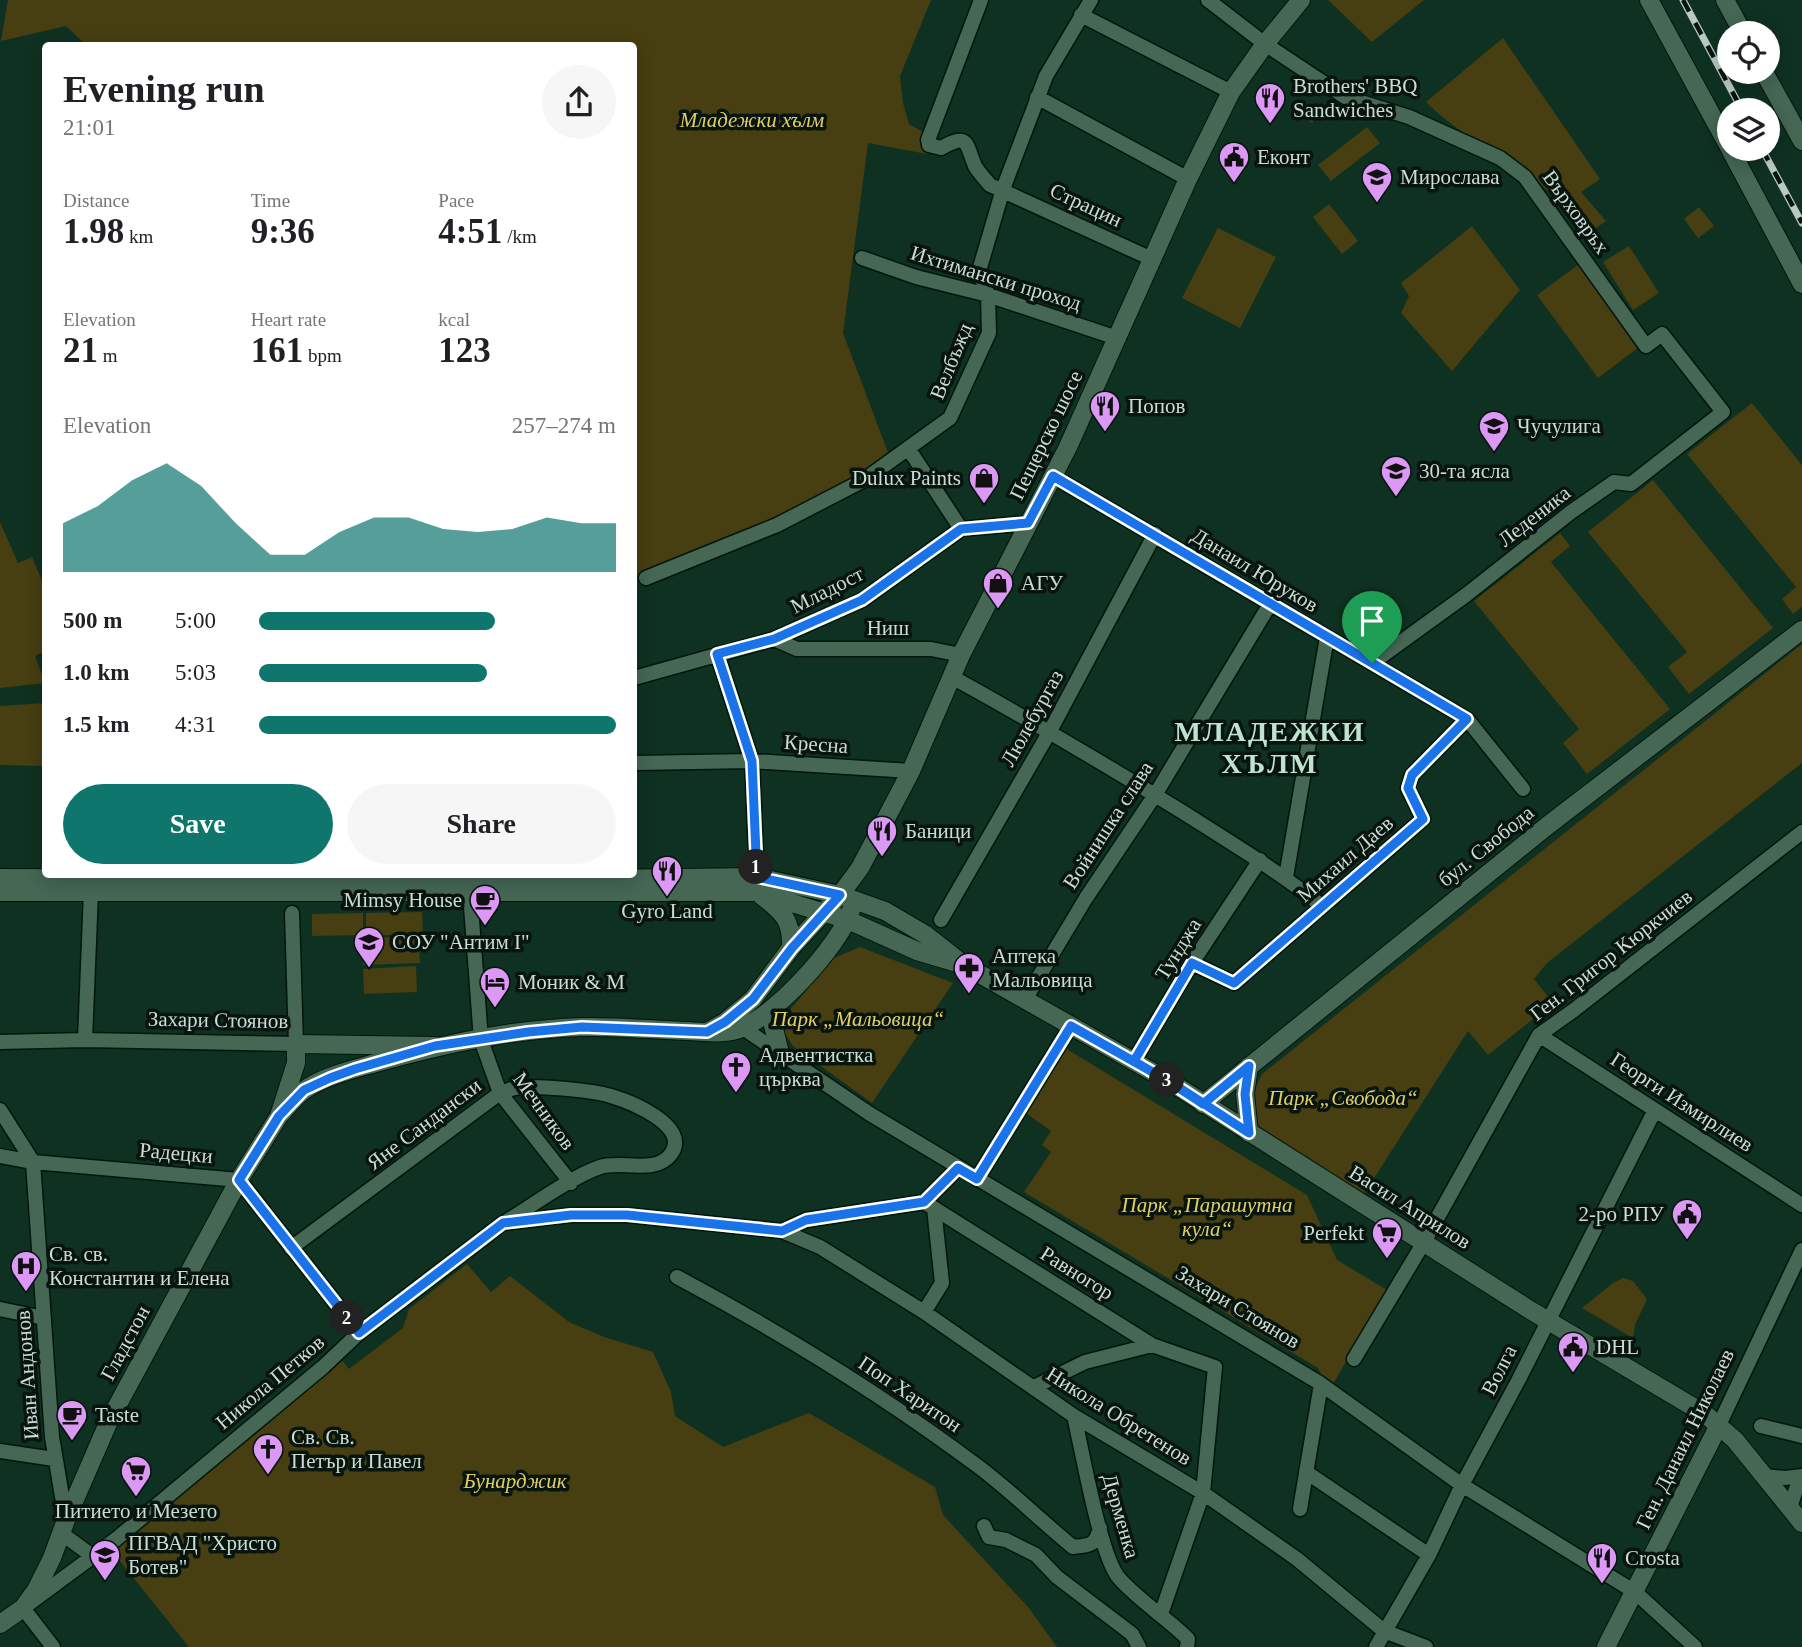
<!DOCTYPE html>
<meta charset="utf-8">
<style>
:root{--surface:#fff;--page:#f6f6f6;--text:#202124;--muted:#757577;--accent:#0f766e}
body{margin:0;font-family:Georgia,serif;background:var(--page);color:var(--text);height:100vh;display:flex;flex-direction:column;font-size:26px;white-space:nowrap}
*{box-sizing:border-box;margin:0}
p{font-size:23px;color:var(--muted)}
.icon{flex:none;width:38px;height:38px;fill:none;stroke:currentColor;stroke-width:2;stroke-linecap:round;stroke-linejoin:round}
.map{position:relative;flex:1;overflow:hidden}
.panel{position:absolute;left:42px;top:42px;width:595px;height:836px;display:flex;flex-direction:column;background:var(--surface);border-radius:7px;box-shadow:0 4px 18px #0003}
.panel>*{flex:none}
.controls{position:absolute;left:1717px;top:21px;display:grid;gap:14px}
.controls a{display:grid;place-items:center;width:63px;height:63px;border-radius:50%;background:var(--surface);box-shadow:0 4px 18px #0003;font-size:35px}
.pin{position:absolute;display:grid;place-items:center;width:60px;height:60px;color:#fff;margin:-72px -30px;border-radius:50% 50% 50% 0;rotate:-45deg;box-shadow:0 0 7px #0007}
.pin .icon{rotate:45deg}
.km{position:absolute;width:35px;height:35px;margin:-18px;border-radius:50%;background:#222;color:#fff;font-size:19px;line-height:35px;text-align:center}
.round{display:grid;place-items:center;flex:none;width:74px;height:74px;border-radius:37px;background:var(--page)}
.head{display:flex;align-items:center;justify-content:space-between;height:119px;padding:0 21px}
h1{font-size:38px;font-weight:600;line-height:52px}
.stats{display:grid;grid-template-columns:repeat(3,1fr);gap:10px;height:119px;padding:7px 21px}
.stats div{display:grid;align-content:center}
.stats b{font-size:35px;font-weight:600}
.stats small{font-size:19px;font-weight:400}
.stats p{font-size:19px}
.chart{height:196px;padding:14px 21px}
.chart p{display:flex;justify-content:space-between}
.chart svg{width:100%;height:126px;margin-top:7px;fill:var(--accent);opacity:.7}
.cta{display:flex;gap:14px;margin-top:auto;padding:14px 21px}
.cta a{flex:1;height:80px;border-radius:42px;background:var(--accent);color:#fff;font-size:28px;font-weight:600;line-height:80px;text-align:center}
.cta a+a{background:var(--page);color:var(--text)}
ul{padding:0 21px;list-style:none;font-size:23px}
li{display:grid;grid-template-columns:112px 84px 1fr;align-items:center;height:52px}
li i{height:18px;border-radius:9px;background:var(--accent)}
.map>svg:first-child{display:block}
</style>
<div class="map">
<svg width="1802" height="1647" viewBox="0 0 1802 1647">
<rect width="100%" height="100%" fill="#0f3121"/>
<path fill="#473e11" d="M 8,0 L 931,0 L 900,76 L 903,103 L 909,124 L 923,132 L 927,154 L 868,143 L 843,333 L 893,466 L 768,528 L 634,583 L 634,46 L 87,46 L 66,26 L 1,41 Z
M 1328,0 L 1424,0 L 1372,42 Z
M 1503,38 L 1600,179 L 1581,192 L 1606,221 L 1586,235 C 1565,210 1546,185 1518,167 C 1485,145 1455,131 1426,102 Z
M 1306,103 L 1319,112 L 1312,123 L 1299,115 Z
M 1367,127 L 1380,143 L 1331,181 L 1318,165 Z
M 1329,204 L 1358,241 L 1342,254 L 1313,217 Z
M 1699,207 L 1714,226 L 1698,238 L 1684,219 Z
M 1472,226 L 1520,290 L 1452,371 L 1401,313 L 1409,296 L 1401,283 Z
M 1218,228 L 1276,257 L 1240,328 L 1182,298 Z
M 1629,246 L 1659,293 L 1633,310 L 1603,262 Z
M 1578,265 L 1639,347 L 1598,378 L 1537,295 Z
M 1752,403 L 1802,465 L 1802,607 L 1793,614 L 1782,599 L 1796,587 L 1687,454 Z
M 1653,480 L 1773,628 L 1689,694 L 1668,667 L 1687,652 L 1588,532 Z
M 0,522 L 18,563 L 32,557 L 45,588 L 45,651 L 35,656 L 45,683 L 0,688 Z
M 1560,533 L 1570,546 L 1551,562 L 1670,709 L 1587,774 L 1563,743 L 1579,729 L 1474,601 Z
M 1802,644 L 1802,763 L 1547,963 L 1534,979 L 1553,1003 L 1488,1055 L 1468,1031 L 1364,1194 L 1257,1125 C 1246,1106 1253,1092 1262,1074 Z
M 45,703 L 45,766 L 0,765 L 0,706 Z
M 422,912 L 423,935 L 366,935 L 366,913 Z
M 363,913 L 363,935 L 312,936 L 312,914 Z
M 419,937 L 420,963 L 363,965 L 362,938 Z
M 860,947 L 953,983 L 872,1103 L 793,1046 L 784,1032 L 788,1012 L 834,958 Z
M 416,966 L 417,992 L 364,994 L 363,969 Z
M 1065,1048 L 1307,1195 L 1337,1260 L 1387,1290 L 1333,1384 L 1322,1376 L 1318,1368 L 1024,1192 L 1051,1152 L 1042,1145 L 1051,1131 L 1026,1113 Z
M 467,1264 L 491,1292 L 510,1276 L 569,1322 L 604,1337 L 653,1352 L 671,1392 L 675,1416 L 723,1447 L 809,1413 L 935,1487 L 943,1515 L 1028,1607 L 1057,1647 L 189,1647 L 112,1551 L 340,1358 L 349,1369 L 403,1328 L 409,1309 Z
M 1623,1278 L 1633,1281 L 1647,1299 L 1635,1325 L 1633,1338 L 1582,1308 L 1613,1283 Z"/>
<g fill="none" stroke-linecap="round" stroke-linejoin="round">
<g stroke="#01170c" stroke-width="17">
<path id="street" d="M 981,0 L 928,140 L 929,145 L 941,148 C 969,133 965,142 975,166 C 979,173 985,179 990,185 L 1152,259
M 1208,0 L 1265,44 L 1345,97 L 1409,117 L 1500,158 L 1525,177 L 1646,346 L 1662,334 L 1723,412 L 1631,484 L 1614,482 L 1571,512 L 1466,595 L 1372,663
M 1081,15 L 1231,92
M 1037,97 L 1188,179
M 862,258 L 916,277 L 988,295 L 1117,338
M 908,448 L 961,529
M 1053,476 L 1467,719 L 1523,789
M 646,578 L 777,525 L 864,480 L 950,418 L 989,333 L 988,295 L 979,271 L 1003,189 L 1046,76 L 1091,0
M 774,639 L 797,649 L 931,649 L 961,655
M 717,654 L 752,761 L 757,877
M 952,677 C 1030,720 1106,765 1181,811 C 1230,842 1278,871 1322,906
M 634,678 L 774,639 L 862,600 L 961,529 L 1028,523
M 634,763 L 752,761 L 911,771
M 1286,877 L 1327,637
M 470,893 L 481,1040 L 500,1093 L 571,1183
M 941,920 L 1050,731 L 1155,534
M 1192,963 L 1234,983 L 1423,819 L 1408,788 L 1412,775 L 1467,719
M 1026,998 L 1086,898 L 1155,795 L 1270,604
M 743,1028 L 870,1114 L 1318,1382 L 1462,1485 L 1635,1592 L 1695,1647
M 1539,1035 L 1802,1205
M 85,1040 L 91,892
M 0,1042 L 85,1040 L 296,1044 L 292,913
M 1134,1061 L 1192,963 L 1260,860
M 0,1110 L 33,1162 L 52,1437 L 66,1520
M 0,1156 L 33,1162 L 239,1180 L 359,1333
M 977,1179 L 1071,1026
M 924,1202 L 1152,1345 L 1215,1367 L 1203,1493 L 1161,1614
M 782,1231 L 820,1247 L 924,1312 L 1074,1416 L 1203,1493 L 1297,1559 L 1384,1631 L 1426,1647
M 291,1248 L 500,1093 C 505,1092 510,1089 515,1088 C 535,1085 591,1090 611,1096 C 631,1102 691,1126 671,1154 C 656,1175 621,1160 600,1167 C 573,1176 533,1205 507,1221
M 677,1277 C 782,1333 884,1396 979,1467 C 1012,1492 1041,1521 1073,1547 C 1090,1545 1095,1546 1100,1528
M 0,1309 L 44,1318
M 924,1312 L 942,1283 L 934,1208
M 1354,1359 L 1424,1242 L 1539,1035 L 1574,1010 L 1802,832
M 1034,1387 L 1085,1362 L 1152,1345
M 1074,1416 C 1082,1449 1100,1556 1119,1578 C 1138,1600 1167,1618 1188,1639 L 1187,1647
M 1719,1425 L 1802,1250
M 1761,1426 L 1802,1436
M 0,1451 L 54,1459
M 1306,1472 L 1429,1555
M 1763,1476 L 1785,1478 L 1802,1476
M 1790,1508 L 1796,1489 L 1802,1481
M 1300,1509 L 1321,1384
M 984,1526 L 989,1537 L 1006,1540 L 1036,1555 L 1057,1577 L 1132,1634 L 1139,1647
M 61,1533 L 91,1555
M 53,1647 L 23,1608 L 115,1540 L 323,1367 L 359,1333 L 503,1223 L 571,1215 L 627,1215 L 782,1231 L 806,1220 L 924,1202 L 958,1168
M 1376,1647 L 1429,1555 L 1462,1485 L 1518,1381 L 1655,1110"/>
</g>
<g stroke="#01170c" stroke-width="20">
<path id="secondary" d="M 1649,0 L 1729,147
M 1725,0 L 1743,33
M 1764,72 L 1802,141
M 1730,149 L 1802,284
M 0,878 L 519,880 L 757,877 L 840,895 L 885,911 L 926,935 L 964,965 L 1172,1083 L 1530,1310 L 1705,1414 L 1735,1440 L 1802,1523
M 0,892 L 756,892 L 848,920 L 917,951 L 954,962
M 762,896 C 783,912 792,920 791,948
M 777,1004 L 773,1025 L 780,1053
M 707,1032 L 725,1022 L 753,999 L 791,948 L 840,895 L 860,868 L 911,771 L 961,655 L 1068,447 L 1188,179 L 1231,92 L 1265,44 L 1301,0
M 1249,1066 L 1245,1094 L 1249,1133
M 1203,1104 L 1547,826 L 1802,630
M 281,1114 C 288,1106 295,1097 303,1091 C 322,1077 350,1070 372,1064 C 440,1045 511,1029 582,1027 C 617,1026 653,1030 688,1031 C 703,1032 721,1034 736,1030 C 770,1022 841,944 851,910
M 0,1624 L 23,1608 L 36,1590 L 52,1558 L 66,1520 L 109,1421 L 239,1180 L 279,1116 L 296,1063 L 296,1044 L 435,1046
M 1606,1647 L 1719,1425"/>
</g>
<use href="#street" stroke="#456754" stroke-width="14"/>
<use href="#secondary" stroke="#456754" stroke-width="18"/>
<g stroke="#b7cbc0" stroke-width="7">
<path id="rail" d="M 1683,0 L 1742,110
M 1762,149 L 1802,223"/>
</g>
<use href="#rail" stroke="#08150e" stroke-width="4.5" stroke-dasharray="13" stroke-linecap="butt"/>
</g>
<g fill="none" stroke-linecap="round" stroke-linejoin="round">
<g stroke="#fff" stroke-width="14">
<path id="route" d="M 1372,663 L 1053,476 L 1028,523 L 961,529 L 862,600 L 774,639 L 717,654 L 752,761 L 757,877 L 840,895 L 792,948 L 753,999 L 725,1022 L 707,1032 L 582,1027 L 528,1032 L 435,1046 L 355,1069 L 330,1078 L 304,1090 L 279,1116 L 239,1180 L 359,1333 L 503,1223 L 571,1215 L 627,1215 L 782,1231 L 806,1220 L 924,1202 L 958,1168 L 977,1179 L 1071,1026 L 1172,1083 L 1249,1133 L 1245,1094 L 1249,1066 L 1203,1104 C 1180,1088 1157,1075 1134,1061 L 1192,963 L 1234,983 L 1423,819 L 1408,788 L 1412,775 L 1467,719 L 1372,663"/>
</g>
<use href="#route" stroke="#1a73e8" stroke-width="9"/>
</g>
<defs>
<g id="restaurant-pin" transform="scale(1.575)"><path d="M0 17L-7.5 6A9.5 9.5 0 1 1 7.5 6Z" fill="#db99f5" stroke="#08150e"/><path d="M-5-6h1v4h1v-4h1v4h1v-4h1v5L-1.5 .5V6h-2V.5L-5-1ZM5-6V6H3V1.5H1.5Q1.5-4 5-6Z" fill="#111"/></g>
<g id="civic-pin" transform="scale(1.575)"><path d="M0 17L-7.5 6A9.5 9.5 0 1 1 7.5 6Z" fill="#db99f5" stroke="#08150e"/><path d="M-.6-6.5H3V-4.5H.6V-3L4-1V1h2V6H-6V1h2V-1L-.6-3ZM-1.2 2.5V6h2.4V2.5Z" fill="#111"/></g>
<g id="school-pin" transform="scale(1.575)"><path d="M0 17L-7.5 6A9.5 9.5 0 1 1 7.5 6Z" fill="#db99f5" stroke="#08150e"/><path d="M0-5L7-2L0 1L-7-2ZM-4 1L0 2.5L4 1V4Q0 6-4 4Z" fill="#111"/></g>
<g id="shop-pin" transform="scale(1.575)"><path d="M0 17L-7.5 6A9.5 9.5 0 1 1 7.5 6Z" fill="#db99f5" stroke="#08150e"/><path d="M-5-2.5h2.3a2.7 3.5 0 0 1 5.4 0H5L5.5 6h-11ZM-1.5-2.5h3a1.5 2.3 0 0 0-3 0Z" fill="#111"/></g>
<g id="cafe-pin" transform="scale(1.575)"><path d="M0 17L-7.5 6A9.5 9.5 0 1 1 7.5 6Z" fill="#db99f5" stroke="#08150e"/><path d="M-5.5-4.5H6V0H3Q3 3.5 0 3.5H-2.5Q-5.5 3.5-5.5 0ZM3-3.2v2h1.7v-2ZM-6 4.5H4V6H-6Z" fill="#111"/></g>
<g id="pharmacy-pin" transform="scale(1.575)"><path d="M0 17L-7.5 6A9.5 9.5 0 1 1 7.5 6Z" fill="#db99f5" stroke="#08150e"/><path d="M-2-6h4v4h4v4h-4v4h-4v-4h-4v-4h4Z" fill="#111"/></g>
<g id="hotel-pin" transform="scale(1.575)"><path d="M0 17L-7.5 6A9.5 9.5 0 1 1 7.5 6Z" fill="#db99f5" stroke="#08150e"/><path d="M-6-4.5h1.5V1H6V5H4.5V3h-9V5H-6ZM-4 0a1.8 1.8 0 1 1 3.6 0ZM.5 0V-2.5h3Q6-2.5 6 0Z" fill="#111"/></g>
<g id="church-pin" transform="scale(1.575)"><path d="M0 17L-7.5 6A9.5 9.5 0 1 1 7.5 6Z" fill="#db99f5" stroke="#08150e"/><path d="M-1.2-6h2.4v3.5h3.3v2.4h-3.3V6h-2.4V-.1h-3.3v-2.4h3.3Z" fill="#111"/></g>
<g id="supermarket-pin" transform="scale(1.575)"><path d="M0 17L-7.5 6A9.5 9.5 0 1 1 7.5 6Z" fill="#db99f5" stroke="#08150e"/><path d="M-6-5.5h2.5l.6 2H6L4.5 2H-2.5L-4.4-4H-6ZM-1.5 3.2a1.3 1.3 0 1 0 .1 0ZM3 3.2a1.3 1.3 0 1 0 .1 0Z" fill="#111"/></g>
<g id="hospital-pin" transform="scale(1.575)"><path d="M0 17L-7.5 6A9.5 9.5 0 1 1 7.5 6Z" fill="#db99f5" stroke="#08150e"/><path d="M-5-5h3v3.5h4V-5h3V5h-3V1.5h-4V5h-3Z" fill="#111"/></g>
</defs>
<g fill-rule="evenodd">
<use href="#restaurant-pin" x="1270" y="98"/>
<use href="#civic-pin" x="1234" y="157"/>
<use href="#school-pin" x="1377" y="177"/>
<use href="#restaurant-pin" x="1105" y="406"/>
<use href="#school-pin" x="1494" y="426"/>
<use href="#school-pin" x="1396" y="471"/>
<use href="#shop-pin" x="984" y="478"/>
<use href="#shop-pin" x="998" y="583"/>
<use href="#restaurant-pin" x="882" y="831"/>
<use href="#restaurant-pin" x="667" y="871"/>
<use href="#cafe-pin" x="485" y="900"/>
<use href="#school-pin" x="369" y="942"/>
<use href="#pharmacy-pin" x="969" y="968"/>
<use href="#hotel-pin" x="495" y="982"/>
<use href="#church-pin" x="736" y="1067"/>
<use href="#civic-pin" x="1687" y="1214"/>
<use href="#supermarket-pin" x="1387" y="1233"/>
<use href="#hospital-pin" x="26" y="1266"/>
<use href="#civic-pin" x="1573" y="1347"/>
<use href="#cafe-pin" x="72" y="1415"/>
<use href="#church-pin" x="268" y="1449"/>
<use href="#supermarket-pin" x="136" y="1471"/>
<use href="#school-pin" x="105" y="1555"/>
<use href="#restaurant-pin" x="1602" y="1558"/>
</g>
<g text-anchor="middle" stroke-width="7" stroke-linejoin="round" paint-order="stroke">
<g font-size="21" fill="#cbddd3" stroke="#08150e" text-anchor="start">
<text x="1293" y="93">Brothers' BBQ<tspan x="1293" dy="24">Sandwiches</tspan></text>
<text x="1257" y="164">Еконт</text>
<text x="1400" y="184">Мирослава</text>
<text x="1128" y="413">Попов</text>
<text x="1517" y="433">Чучулига</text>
<text x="1419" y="478">30-та ясла</text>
<text x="961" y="485" text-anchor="end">Dulux Paints</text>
<text x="1021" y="590">АГУ</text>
<text x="905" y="838">Баници</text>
<text x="462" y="907" text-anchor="end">Mimsy House</text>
<text x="667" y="918" text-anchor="middle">Gyro Land</text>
<text x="392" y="949">СОУ "Антим I"</text>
<text x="992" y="963">Аптека<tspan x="992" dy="24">Мальовица</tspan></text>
<text x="518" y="989">Моник &amp; М</text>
<text x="759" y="1062">Адвентистка<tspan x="759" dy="24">църква</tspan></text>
<text x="1664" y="1221" text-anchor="end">2-ро РПУ</text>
<text x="1364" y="1240" text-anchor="end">Perfekt</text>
<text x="49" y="1261">Св. св.<tspan x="49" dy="24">Константин и Елена</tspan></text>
<text x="1596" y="1354">DHL</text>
<text x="95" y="1422">Taste</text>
<text x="291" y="1444">Св. Св.<tspan x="291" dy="24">Петър и Павел</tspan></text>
<text x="136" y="1518" text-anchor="middle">Питието и Мезето</text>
<text x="128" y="1550">ПГВАД "Христо<tspan x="128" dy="24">Ботев"</tspan></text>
<text x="1625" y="1565">Crosta</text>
</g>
<g font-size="21" font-style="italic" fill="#e3ce65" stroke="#08150e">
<text x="752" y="127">Младежки хълм</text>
<text x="858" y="1026">Парк „Мальовица“</text>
<text x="1343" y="1105">Парк „Свобода“</text>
<text x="1207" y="1212">Парк „Парашутна<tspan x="1207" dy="24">кула“</tspan></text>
<text x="515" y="1488">Бунарджик</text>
</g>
<g font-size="21" fill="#cbddd3" stroke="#08150e">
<text transform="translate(1086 205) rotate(25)" y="7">Страцин</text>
<text transform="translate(1576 212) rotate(54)" y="7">Върховръх</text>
<text transform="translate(996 278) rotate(17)" y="7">Ихтимански проход</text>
<text transform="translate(951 361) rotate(-68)" y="7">Велбъжд</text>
<text transform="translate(1046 435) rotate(-64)" y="7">Пещерско шосе</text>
<text transform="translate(1534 516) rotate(-38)" y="7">Леденика</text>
<text transform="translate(1255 570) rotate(31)" y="7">Данаил Юруков</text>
<text transform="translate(827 590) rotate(-27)" y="7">Младост</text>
<text x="888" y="635">Ниш</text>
<text transform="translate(1032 718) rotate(-61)" y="7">Люлебургаз</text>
<text transform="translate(816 744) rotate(4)" y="7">Кресна</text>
<text transform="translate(1108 825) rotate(-57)" y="7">Войнишка слава</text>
<text transform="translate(1486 846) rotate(-39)" y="7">бул. Свобода</text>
<text transform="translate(1345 859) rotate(-41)" y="7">Михаил Даев</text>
<text transform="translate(1178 949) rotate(-58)" y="7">Тунджа</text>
<text transform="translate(1611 955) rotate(-38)" y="7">Ген. Григор Кюркчиев</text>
<text transform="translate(218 1020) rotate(1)" y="7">Захари Стоянов</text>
<text transform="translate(1682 1102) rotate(33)" y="7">Георги Измирлиев</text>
<text transform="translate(544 1111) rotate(54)" y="7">Мечников</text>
<text transform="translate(424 1124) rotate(-37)" y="7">Яне Сандански</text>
<text transform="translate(176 1153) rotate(5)" y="7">Радецки</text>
<text transform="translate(1410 1207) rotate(32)" y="7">Васил Априлов</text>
<text transform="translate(1077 1273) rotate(32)" y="7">Равногор</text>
<text transform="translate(1238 1307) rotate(31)" y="7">Захари Стоянов</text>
<text transform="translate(125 1343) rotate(-62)" y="7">Гладстон</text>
<text transform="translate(1499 1370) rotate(-63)" y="7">Волга</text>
<text transform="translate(27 1375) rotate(-94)" y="7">Иван Андонов</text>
<text transform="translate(270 1382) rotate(-40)" y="7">Никола Петков</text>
<text transform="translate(910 1394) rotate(34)" y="7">Поп Харитон</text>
<text transform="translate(1119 1416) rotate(32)" y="7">Никола Обретенов</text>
<text transform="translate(1685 1439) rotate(-64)" y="7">Ген. Данаил Николаев</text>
<text transform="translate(1121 1516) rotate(74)" y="7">Дерменка</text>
</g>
<g font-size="28" font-weight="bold" letter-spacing="2" fill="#bee4cf" stroke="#08150e">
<text x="1270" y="741">МЛАДЕЖКИ<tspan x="1270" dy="32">ХЪЛМ</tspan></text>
</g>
</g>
</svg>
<div class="controls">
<a><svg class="icon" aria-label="locate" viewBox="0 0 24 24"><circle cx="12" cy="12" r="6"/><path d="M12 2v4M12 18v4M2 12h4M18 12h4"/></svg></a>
<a><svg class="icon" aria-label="layers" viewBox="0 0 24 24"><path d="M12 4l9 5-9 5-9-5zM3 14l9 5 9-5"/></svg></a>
</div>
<div class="pin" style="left:1372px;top:663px;background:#1e9e55"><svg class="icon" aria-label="arrive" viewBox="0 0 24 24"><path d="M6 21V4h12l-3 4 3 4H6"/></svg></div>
<b class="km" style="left:756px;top:867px">1</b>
<b class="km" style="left:347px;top:1318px">2</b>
<b class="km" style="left:1167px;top:1080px">3</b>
<section class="panel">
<div class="head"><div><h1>Evening run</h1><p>21:01</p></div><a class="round"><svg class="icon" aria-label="share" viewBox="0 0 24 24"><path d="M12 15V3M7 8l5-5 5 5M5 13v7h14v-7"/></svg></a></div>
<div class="stats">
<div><p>Distance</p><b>1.98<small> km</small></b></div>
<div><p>Time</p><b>9:36</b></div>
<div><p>Pace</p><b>4:51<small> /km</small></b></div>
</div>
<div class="stats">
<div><p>Elevation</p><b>21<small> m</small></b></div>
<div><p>Heart rate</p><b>161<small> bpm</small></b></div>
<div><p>kcal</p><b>123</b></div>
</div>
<div class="chart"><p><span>Elevation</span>257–274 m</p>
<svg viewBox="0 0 160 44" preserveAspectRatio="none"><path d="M0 44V27L10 21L20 12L30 6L40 14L50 27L60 38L70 38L80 30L90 25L100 25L110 29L120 30L130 29L140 25L150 27L160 27V44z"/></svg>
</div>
<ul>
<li><b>500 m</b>5:00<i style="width:66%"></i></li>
<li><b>1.0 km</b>5:03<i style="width:64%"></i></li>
<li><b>1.5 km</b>4:31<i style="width:100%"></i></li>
</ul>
<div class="cta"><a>Save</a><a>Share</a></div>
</section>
</div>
